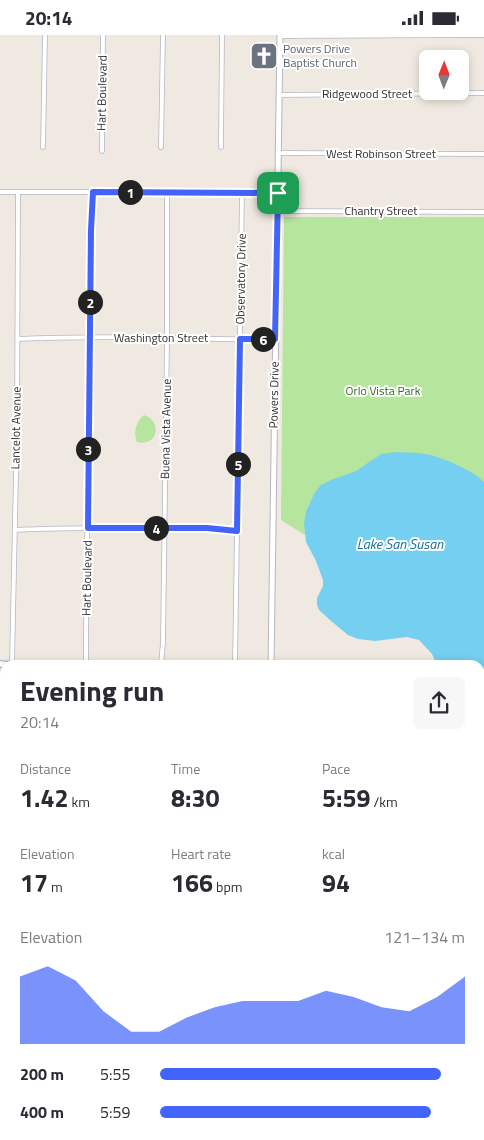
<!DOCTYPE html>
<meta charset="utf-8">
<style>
:root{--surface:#fff;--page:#f7f7f7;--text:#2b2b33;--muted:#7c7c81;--accent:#4264fb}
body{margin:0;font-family:"Titillium Web",sans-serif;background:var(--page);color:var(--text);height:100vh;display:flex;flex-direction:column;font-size:19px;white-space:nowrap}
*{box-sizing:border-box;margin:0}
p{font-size:16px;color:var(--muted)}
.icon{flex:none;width:28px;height:28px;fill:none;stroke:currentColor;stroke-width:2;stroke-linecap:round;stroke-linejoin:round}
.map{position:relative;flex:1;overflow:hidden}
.drawer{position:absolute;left:0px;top:625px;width:485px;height:480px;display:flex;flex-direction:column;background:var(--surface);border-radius:15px 15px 0 0;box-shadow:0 2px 8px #0003}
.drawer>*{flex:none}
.needle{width:32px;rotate:1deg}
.tools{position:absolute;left:419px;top:15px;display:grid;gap:10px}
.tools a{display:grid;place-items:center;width:50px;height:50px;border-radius:8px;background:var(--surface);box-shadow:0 2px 8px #0003;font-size:25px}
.pin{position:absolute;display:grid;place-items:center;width:42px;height:42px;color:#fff;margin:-21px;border-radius:10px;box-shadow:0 2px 8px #0006}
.km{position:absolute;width:25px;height:25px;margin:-12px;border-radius:50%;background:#222;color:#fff;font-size:14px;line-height:25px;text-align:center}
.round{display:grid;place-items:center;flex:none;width:52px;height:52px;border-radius:8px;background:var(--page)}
.summary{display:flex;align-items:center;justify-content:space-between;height:85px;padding:0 20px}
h1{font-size:28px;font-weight:700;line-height:38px}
.metrics{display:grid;grid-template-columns:repeat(3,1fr);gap:8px;height:85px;padding:5px 20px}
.metrics div{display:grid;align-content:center}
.metrics b{font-size:25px;font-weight:700}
.metrics small{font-size:14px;font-weight:400}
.metrics p{font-size:14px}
.chart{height:140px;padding:10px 20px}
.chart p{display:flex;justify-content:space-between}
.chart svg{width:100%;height:90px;margin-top:5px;fill:var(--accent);opacity:.7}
ul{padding:0 20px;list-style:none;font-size:16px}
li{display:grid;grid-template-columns:80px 60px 1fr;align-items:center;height:38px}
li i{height:12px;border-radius:6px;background:var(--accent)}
.status{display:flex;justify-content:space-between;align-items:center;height:35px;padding:0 25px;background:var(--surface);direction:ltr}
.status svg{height:14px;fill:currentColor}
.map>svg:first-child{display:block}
</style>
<div class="status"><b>20:14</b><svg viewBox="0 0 49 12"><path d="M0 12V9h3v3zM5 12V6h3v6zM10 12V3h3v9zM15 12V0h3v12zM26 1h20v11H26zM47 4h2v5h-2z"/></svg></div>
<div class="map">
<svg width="484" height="1105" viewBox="0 0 484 1105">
<rect width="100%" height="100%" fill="#efe9e1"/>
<path fill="#b6e59e" d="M 284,182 L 484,182 L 484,453 L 324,512 L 281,485 Z
M 144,380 C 162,386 159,412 137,407 C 133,399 136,386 144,380 Z"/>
<path fill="#75cff0" d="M 397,417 C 407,418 416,417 426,419 C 442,422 472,435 484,447 L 484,655 L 480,656 L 480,630 L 437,630 L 432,619 L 419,605 L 407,602 L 375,606 L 358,604 L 348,600 L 330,585 L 319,575 L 317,570 L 317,563 L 323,551 L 323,545 L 316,526 L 306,507 L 304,488 L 306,477 L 314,459 L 321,450 L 331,445 L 356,436 L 381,419 Z
M 0,970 L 5,970 L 5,1026 L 0,1028 Z"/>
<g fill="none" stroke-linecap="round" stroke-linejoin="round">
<g stroke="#b4b7c1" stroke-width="5.5">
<path id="minor" d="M 280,1 L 484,0
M 279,60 L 484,58
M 43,112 L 45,0
M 161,112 L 163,0
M 221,112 L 222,0
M 102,116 L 103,0
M 278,118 L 484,119
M 0,157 L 278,157
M 277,176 L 484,177
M 17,304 C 103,300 189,304 275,305
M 15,495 C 52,493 89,493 126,493 C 163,493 200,493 237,496
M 12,630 L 17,390 L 18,157
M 86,630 L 86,598 L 91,195 L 93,157
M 161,630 L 163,607 L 167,303 L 167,158
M 235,630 L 242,158
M 0,1087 L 5,1087"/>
</g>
<g stroke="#b4b7c1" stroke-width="7">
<path id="tertiary" d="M 271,630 L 280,0
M 418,1100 L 434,1105
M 337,1105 L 351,1100"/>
</g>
<g stroke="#b4b7c1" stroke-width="8">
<path id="secondary" d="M 0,629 L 10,630
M 480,694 L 484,695"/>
</g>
<use href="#minor" stroke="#fff" stroke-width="4"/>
<use href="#tertiary" stroke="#fff" stroke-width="5"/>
<use href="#secondary" stroke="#fff" stroke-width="5.5"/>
</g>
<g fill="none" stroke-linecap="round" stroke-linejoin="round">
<g stroke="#fff" stroke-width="10">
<path id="route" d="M 93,157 L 278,158 L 275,304 L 240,304 L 237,496 L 207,493 L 88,493 L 91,195 Z"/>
</g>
<use href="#route" stroke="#4264fb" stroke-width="6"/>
</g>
<defs>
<g id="church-square" transform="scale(1.4375)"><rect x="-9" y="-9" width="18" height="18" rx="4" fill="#6b7280" stroke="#fff"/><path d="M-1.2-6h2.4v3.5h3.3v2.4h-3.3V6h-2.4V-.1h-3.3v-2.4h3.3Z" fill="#fff"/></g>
</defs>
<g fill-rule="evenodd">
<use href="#church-square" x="264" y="21"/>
</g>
<g text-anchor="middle" stroke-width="4" stroke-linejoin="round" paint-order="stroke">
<g font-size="12" fill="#5b616d" stroke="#fff" text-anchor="start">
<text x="283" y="18">Powers Drive<tspan x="283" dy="14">Baptist Church</tspan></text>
</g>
<g font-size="12" fill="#2e2e2e" stroke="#fff">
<text transform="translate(102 58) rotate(-89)" y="4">Hart Boulevard</text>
<text x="367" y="63">Ridgewood Street</text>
<text x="381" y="123">West Robinson Street</text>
<text x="381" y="180">Chantry Street</text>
<text transform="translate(241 244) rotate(-89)" y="4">Observatory Drive</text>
<text x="161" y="307">Washington Street</text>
<text transform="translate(274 360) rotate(-89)" y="4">Powers Drive</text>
<text transform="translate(16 393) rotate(-89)" y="4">Lancelot Avenue</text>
<text transform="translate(166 394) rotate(-89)" y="4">Buena Vista Avenue</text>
<text transform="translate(87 543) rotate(-89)" y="4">Hart Boulevard</text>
</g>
<g font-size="12" fill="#2c6e1b" stroke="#fff">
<text x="383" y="360">Orlo Vista Park</text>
</g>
<g font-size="14" font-style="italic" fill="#0d6fa3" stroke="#fff">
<text x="400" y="514">Lake San Susan</text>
</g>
</g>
</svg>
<div class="tools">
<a><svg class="needle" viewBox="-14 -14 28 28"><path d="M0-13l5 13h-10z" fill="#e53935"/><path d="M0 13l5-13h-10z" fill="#7c7c81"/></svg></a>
</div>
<div class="pin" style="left:278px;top:158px;background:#1e9e55"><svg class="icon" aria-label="arrive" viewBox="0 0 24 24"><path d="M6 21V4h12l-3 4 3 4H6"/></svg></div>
<b class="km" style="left:130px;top:157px">1</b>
<b class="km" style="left:90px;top:267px">2</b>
<b class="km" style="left:88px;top:414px">3</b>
<b class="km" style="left:156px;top:493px">4</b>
<b class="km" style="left:238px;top:429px">5</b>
<b class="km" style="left:263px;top:304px">6</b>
<section class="drawer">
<div class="summary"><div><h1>Evening run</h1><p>20:14</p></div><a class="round"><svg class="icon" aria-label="share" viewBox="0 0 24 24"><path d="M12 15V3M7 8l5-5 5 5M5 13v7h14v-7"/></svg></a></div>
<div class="metrics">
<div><p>Distance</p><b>1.42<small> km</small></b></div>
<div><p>Time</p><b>8:30</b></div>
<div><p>Pace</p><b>5:59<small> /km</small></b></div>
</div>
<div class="metrics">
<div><p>Elevation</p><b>17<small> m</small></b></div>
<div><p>Heart rate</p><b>166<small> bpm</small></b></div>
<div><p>kcal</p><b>94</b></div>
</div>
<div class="chart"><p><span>Elevation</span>121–134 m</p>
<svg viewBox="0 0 160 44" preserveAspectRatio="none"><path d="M0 44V11L10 6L20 13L30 28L40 38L50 38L60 31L70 26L80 23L90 23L100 23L110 18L120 21L130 26L140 28L150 21L160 11V44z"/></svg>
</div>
<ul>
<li><b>200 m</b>5:55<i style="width:92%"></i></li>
<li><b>400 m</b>5:59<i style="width:89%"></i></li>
</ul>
</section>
</div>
